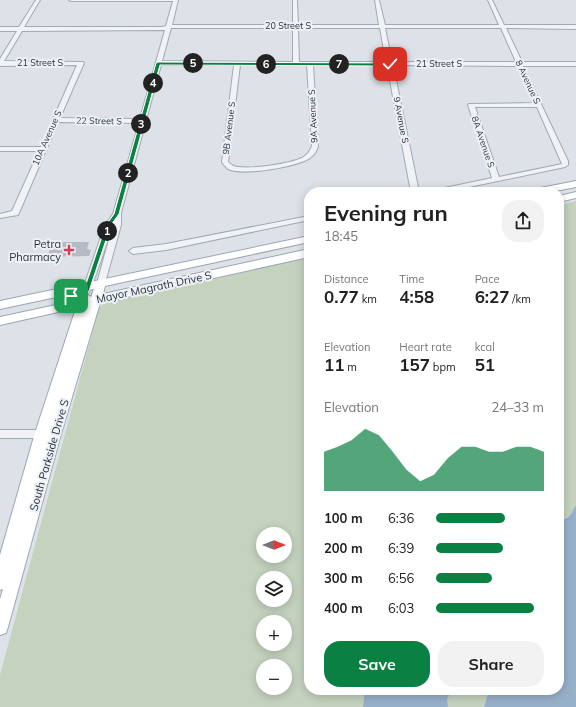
<!DOCTYPE html>
<meta charset="utf-8">
<style>
:root{--surface:#fff;--page:#f2f2f2;--text:#202124;--muted:#757577;--accent:#0b8043}
body{margin:0;font-family:Mulish,sans-serif;background:var(--page);color:var(--text);height:100vh;display:flex;flex-direction:column;font-size:15px;white-space:nowrap}
*{box-sizing:border-box;margin:0}
p{font-size:13px;color:var(--muted)}
.icon{flex:none;width:22px;height:22px;fill:none;stroke:currentColor;stroke-width:2;stroke-linecap:round;stroke-linejoin:round}
.map{position:relative;flex:1;overflow:hidden}
.side{position:absolute;left:304px;top:187px;width:260px;height:508px;display:flex;flex-direction:column;background:var(--surface);border-radius:16px;box-shadow:0 2px 10px #0003}
.side>*{flex:none}
.needle{width:26px;rotate:90deg}
.controls{position:absolute;left:256px;top:527px;display:grid;gap:8px}
.controls a{display:grid;place-items:center;width:36px;height:36px;border-radius:50%;background:var(--surface);box-shadow:0 2px 10px #0003;font-size:20px}
.pin{position:absolute;display:grid;place-items:center;width:34px;height:34px;color:#fff;margin:-17px;border-radius:8px;box-shadow:0 2px 6px #0006}
.km{position:absolute;width:20px;height:20px;margin:-10px;border-radius:50%;background:#222;color:#fff;font-size:11px;line-height:20px;text-align:center}
.round{display:grid;place-items:center;flex:none;width:42px;height:42px;border-radius:16px;background:var(--page)}
.head{display:flex;align-items:center;justify-content:space-between;height:68px;padding:0 20px}
h1{font-size:22px;font-weight:700;line-height:30px}
.metrics{display:grid;grid-template-columns:repeat(3,1fr);gap:6px;height:68px;padding:4px 20px}
.metrics div{display:grid;align-content:center}
.metrics b{font-size:17px;font-weight:700}
.metrics small{font-size:11px;font-weight:400}
.metrics p{font-size:11px}
.chart{height:112px;padding:8px 20px}
.chart p{display:flex;justify-content:space-between}
.chart svg{width:100%;height:72px;margin-top:4px;fill:var(--accent);opacity:.7}
.button{display:flex;gap:8px;margin-top:auto;padding:8px 20px}
.button a{flex:1;height:46px;border-radius:16px;background:var(--accent);color:#fff;font-size:16px;font-weight:700;line-height:46px;text-align:center}
.button a+a{background:var(--page);color:var(--text)}
ul{padding:0 20px;list-style:none;font-size:13px}
li{display:grid;grid-template-columns:64px 48px 1fr;align-items:center;height:30px}
li i{height:10px;border-radius:5px;background:var(--accent)}
.map>svg:first-child{display:block}
</style>
<div class="map">
<svg width="576" height="707" viewBox="0 0 576 707">
<rect width="100%" height="100%" fill="#dde2e8"/>
<path fill="#c4d2be" fill-rule="evenodd" d="M 576,201 L 576,505 C 571,513 571,519 559,520 L 559,205 Z
M 309,258 L 309,690 L 489,690 L 484,707 L 0,707 L 0,675 L 99,308 L 106,302 ZM 263,534 L 285,534 L 285,556 L 263,556 ZM 263,578 L 285,578 L 285,600 L 263,600 ZM 263,622 L 285,622 L 285,644 L 263,644 ZM 263,666 L 285,666 L 285,688 L 263,688 Z"/>
<path fill="#97b0ca" d="M 576,505 L 576,707 L 484,707 L 489,690 L 559,690 L 559,520 C 571,519 571,513 576,505 Z
M 365,690 L 442,690 L 445,693 L 450,693 L 447,700 L 448,707 L 363,707 Z"/>
<path fill="#b4bbc5" d="M 53,242 L 89,242 L 87,249 L 91,250 L 89,256 L 47,257 Z"/>
<g fill="none" stroke-linecap="round" stroke-linejoin="round">
<g stroke="#a2a9b2" stroke-width="2">
<path id="minor" d="M 36,0 L 40,0 L 24,27 L 162,27 L 166,26 L 173,1 L 71,1 L 69,0 L 178,0 L 172,25 L 293,25 L 293,0 L 297,0 L 298,25 L 379,25 L 375,0 L 379,0 L 385,25 L 499,25 L 488,0 L 492,0 L 504,25 L 576,25 L 576,29 L 506,28 L 522,62 L 576,62 L 576,66 L 523,66 L 568,161 L 568,165 L 565,167 L 445,192 L 431,192 L 435,190 L 492,178 L 468,105 L 469,104 L 535,103 L 518,66 L 393,65 L 419,192 L 411,192 L 387,65 L 313,65 L 318,146 C 317,151 314,155 310,158 C 297,167 242,176 228,169 C 226,167 223,164 222,162 L 234,65 L 161,65 L 121,213 L 121,225 L 105,283 L 101,286 L 97,283 L 113,225 L 92,286 L 91,288 L 85,288 L 84,286 L 105,225 L 113,214 L 139,123 L 58,122 L 19,213 L 18,215 L 0,218 L 0,214 L 12,211 L 39,151 L 0,151 L 0,147 L 41,147 L 77,65 L 0,66 L 0,59 L 17,31 L 0,31 L 0,27 L 19,27 ZM 171,28 L 293,28 L 293,62 L 162,61 ZM 298,28 L 380,28 L 386,62 L 299,62 ZM 385,28 L 501,28 L 516,62 L 392,62 ZM 165,30 L 140,119 L 60,118 L 84,63 L 83,62 L 4,61 L 22,31 ZM 240,65 L 307,65 L 312,146 C 310,151 307,155 302,158 C 289,164 253,169 239,167 C 234,167 232,165 228,162 ZM 475,107 L 537,107 L 562,164 L 499,177 Z
M 309,216 L 309,220 L 166,250 L 133,254 L 129,251 L 133,248 L 166,244 Z
M 0,430 L 46,430 L 50,431 L 51,434 L 50,437 L 46,438 L 0,438 Z"/>
</g>
<g stroke="#9ca6b4" stroke-width="2">
<path id="major" d="M 576,181 L 576,187 L 550,192 L 530,192 L 535,189 Z
M 576,192 L 576,198 L 559,202 L 559,196 Z
M 309,236 L 309,242 L 105,286 L 103,294 L 309,249 L 309,257 L 100,303 L 61,434 L 8,627 L 6,633 L 0,635 L 0,599 L 3,589 L 0,590 L 0,555 L 35,433 L 76,308 L 0,325 L 0,317 L 79,300 L 81,294 L 85,293 L 91,297 L 94,289 L 0,309 L 0,301 Z"/>
</g>
<use href="#minor" fill="#f0f2f6" fill-rule="evenodd"/>
<use href="#major" fill="#fff" fill-rule="evenodd"/>
</g>
<path fill="#0b8043" stroke="#fff" d="M 158,62 L 390,63 L 392,64 L 390,66 L 160,65 L 119,214 L 111,225 L 89,291 L 71,298 L 69,297 L 69,294 L 84,290 L 106,225 L 114,214 L 156,63 Z"/>
<path fill="#d33c56" stroke="#edf1f5" stroke-width="1.5" d="M67 244h4v4h4v4h-4v4h-4v-4h-4v-4h4z"/>
<g text-anchor="middle" stroke-width="4" stroke-linejoin="round" paint-order="stroke">
<g font-size="9" fill="#26303f" stroke="#edf1f5">
<text x="288" y="29">20 Street S</text>
<text x="40" y="66">21 Street S</text>
<text x="439" y="67">21 Street S</text>
<text transform="translate(528 82) rotate(65)" y="3">8 Avenue S</text>
<text transform="translate(313 116) rotate(-93)" y="3">9A Avenue S</text>
<text transform="translate(401 120) rotate(79)" y="3">9 Avenue S</text>
<text transform="translate(99 121) rotate(1)" y="3">22 Street S</text>
<text transform="translate(229 128) rotate(-83)" y="3">9B Avenue S</text>
<text transform="translate(47 138) rotate(-66)" y="3">10A Avenue S</text>
<text transform="translate(483 142) rotate(71)" y="3">8A Avenue S</text>
</g>
<g font-size="11" fill="#26303f" stroke="#edf1f5" text-anchor="end">
<text x="61" y="248">Petra<tspan x="61" dy="13">Pharmacy</tspan></text>
</g>
<g font-size="11" fill="#26303f" stroke="#edf1f5">
<text transform="translate(154 287) rotate(-12)" y="4">Mayor Magrath Drive S</text>
<text transform="translate(49 455) rotate(-74)" y="4">South Parkside Drive S</text>
</g>
</g>
</svg>
<div class="controls">
<a><svg class="needle" viewBox="-14 -14 28 28"><path d="M0-13l5 13h-10z" fill="#e53935"/><path d="M0 13l5-13h-10z" fill="#757577"/></svg></a>
<a><svg class="icon" aria-label="layers" viewBox="0 0 24 24"><path d="M12 4l9 5-9 5-9-5zM3 14l9 5 9-5"/></svg></a>
<a>+</a>
<a>−</a>
</div>
<div class="pin" style="left:71px;top:296px;background:#1e9e55"><svg class="icon" aria-label="arrive" viewBox="0 0 24 24"><path d="M6 21V4h12l-3 4 3 4H6"/></svg></div>
<div class="pin" style="left:390px;top:64px;background:#d93025"><svg class="icon" aria-label="check" viewBox="0 0 24 24"><path d="M5 12l5 5 9-10"/></svg></div>
<b class="km" style="left:107px;top:231px">1</b>
<b class="km" style="left:128px;top:173px">2</b>
<b class="km" style="left:141px;top:124px">3</b>
<b class="km" style="left:153px;top:83px">4</b>
<b class="km" style="left:193px;top:63px">5</b>
<b class="km" style="left:266px;top:64px">6</b>
<b class="km" style="left:339px;top:64px">7</b>
<section class="side">
<div class="head"><div><h1>Evening run</h1><p>18:45</p></div><a class="round"><svg class="icon" aria-label="share" viewBox="0 0 24 24"><path d="M12 15V3M7 8l5-5 5 5M5 13v7h14v-7"/></svg></a></div>
<div class="metrics">
<div><p>Distance</p><b>0.77<small> km</small></b></div>
<div><p>Time</p><b>4:58</b></div>
<div><p>Pace</p><b>6:27<small> /km</small></b></div>
</div>
<div class="metrics">
<div><p>Elevation</p><b>11<small> m</small></b></div>
<div><p>Heart rate</p><b>157<small> bpm</small></b></div>
<div><p>kcal</p><b>51</b></div>
</div>
<div class="chart"><p><span>Elevation</span>24–33 m</p>
<svg viewBox="0 0 160 44" preserveAspectRatio="none"><path d="M0 44V20L10 17L20 13L30 6L40 10L50 20L60 31L70 38L80 34L90 24L100 17L110 17L120 20L130 20L140 17L150 17L160 20V44z"/></svg>
</div>
<ul>
<li><b>100 m</b>6:36<i style="width:64%"></i></li>
<li><b>200 m</b>6:39<i style="width:62%"></i></li>
<li><b>300 m</b>6:56<i style="width:52%"></i></li>
<li><b>400 m</b>6:03<i style="width:91%"></i></li>
</ul>
<div class="button"><a>Save</a><a>Share</a></div>
</section>
</div>
